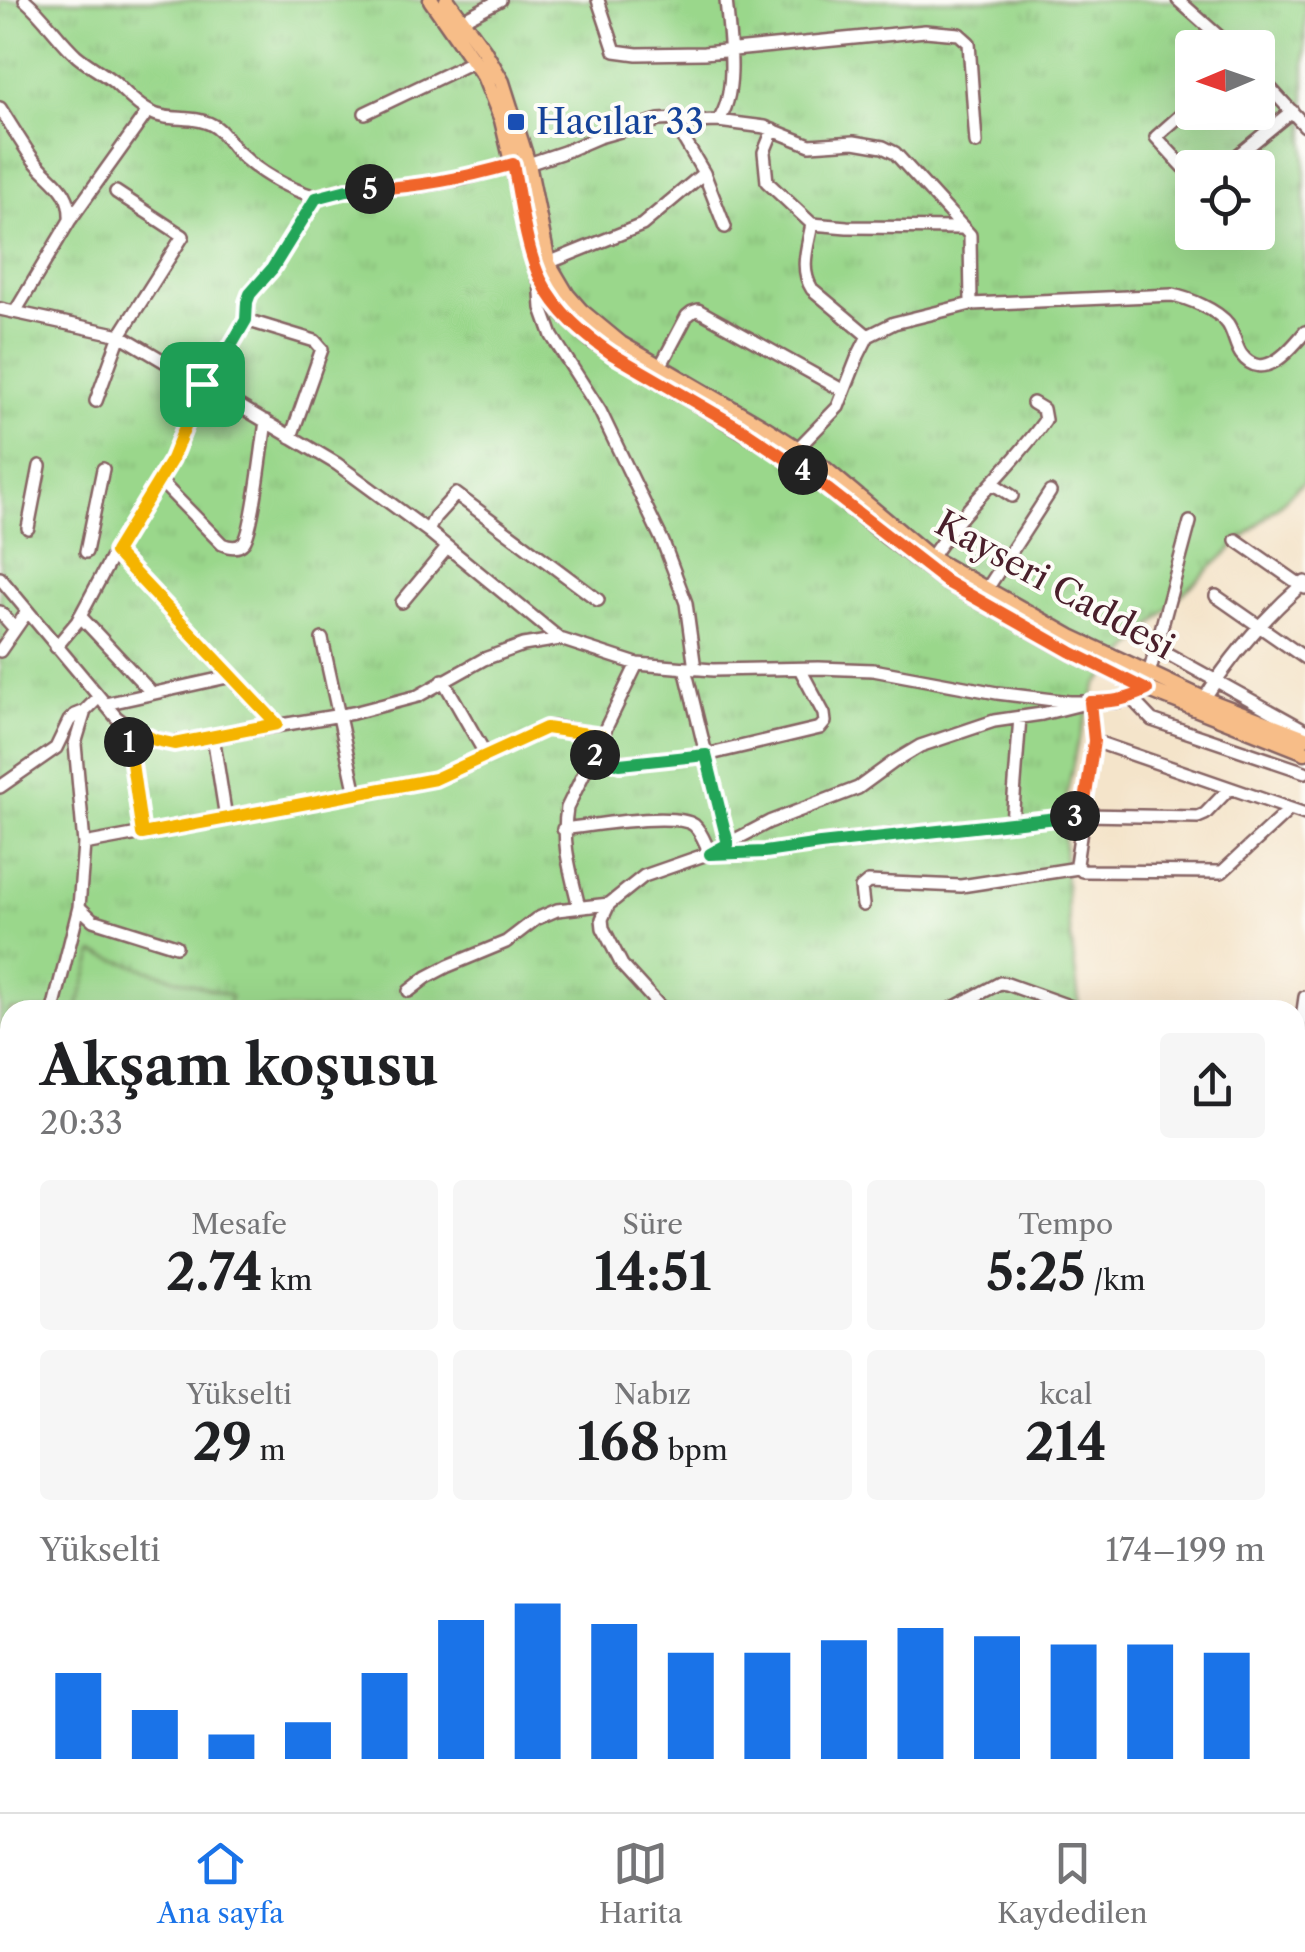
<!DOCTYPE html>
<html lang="tr">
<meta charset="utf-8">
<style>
:root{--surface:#fff;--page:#f6f6f6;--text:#202124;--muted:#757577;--line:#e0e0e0;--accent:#1a73e8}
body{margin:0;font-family:"Libre Caslon Text",serif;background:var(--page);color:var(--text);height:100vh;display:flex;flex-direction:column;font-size:38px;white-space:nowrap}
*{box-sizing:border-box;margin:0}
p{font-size:32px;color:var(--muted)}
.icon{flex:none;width:55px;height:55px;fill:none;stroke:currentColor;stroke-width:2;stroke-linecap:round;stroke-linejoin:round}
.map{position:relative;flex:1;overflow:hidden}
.details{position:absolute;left:0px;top:1000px;width:1305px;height:812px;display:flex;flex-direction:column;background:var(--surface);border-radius:30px 30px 0 0;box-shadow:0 10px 40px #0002}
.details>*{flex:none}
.needle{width:65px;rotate:268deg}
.buttons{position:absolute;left:1175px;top:30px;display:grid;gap:20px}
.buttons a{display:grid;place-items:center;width:100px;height:100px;border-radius:10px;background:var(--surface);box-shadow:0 10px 40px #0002;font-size:50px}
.pin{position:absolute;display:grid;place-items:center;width:85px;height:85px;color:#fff;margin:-42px;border-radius:20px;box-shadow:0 5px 15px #0006}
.km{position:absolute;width:50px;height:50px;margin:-25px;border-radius:50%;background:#222;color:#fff;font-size:28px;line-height:50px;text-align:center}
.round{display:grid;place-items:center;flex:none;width:105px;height:105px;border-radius:10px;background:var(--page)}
.overview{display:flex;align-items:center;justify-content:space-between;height:170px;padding:0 40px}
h1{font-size:55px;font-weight:800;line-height:75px}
.figures{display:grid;grid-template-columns:repeat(3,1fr);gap:15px;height:170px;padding:10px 40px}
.figures div{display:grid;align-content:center;border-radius:10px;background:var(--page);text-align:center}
.figures b{font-size:50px;font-weight:800}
.figures small{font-size:28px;font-weight:400}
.figures p{font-size:28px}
.chart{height:280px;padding:20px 40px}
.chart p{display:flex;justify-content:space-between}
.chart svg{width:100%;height:180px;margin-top:10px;stroke:var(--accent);stroke-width:6}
.menu{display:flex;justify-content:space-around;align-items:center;height:140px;border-top:2px solid var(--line);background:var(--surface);font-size:28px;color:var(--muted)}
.menu a{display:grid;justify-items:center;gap:5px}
.menu .active{color:var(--accent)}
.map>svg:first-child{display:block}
</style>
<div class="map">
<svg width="1305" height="1812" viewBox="0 0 1305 1812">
<defs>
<pattern id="grass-tufts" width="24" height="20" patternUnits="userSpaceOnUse" patternTransform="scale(2.5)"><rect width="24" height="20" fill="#9ad78b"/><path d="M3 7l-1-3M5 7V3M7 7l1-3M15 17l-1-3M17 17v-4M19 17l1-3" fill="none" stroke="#86b878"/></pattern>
</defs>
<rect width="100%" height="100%" fill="#fdfcf7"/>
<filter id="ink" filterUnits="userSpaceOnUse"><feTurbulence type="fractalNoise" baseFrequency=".01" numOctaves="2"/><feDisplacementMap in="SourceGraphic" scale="20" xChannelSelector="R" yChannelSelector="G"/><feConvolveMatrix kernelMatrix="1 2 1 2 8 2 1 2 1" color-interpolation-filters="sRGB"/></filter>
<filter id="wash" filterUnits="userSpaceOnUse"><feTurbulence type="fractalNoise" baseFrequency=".0048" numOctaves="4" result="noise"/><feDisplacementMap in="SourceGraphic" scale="40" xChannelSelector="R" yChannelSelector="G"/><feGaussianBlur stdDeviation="2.25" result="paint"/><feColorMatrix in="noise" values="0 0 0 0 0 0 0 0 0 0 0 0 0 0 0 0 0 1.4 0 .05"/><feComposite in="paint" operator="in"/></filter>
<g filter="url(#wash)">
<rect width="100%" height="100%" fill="#f4e4ca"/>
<path fill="url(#grass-tufts)" stroke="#727b5b" stroke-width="2.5" fill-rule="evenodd" d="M 0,0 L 1305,0 L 1305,481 L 1174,602 L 1096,686 L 1076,750 L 1067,794 L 1064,838 L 1067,904 L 1080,1010 L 10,1010 L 10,1802 L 1295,1802 L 1295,1381 L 1305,1386 L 1305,1812 L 0,1812 ZM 1192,48 L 1258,48 L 1258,112 L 1192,112 ZM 1192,168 L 1258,168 L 1258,232 L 1192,232 Z"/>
<path fill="#9ad78b" stroke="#727b5b" stroke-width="2.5" d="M 94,953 L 231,996 L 227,1010 L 77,1010 Z"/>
</g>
<g filter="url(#ink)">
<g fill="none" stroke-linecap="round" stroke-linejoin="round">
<g stroke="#866463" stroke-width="16">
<path id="minor" d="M 25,0 C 45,17 58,39 77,56 C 89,66 103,73 115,83 C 126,93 136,105 150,112 C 170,123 197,113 217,128 C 225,134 230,144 237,151 C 258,172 287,188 316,197
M 598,0 L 615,51 L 637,54 L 704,53 L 925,31 L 959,34 L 969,43 L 976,143
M 1178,0 L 1232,48
M 462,20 L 500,0
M 1258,75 L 1305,126
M 1192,105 L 1156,137 L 1192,176
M 0,108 C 10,124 20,140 30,155 C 47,180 72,186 70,220 L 15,312
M 365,113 L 474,61
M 718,121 C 739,93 729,34 726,0
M 773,130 L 764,152 L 767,182 L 812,224 L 847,227 L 963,228
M 528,164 L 564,152 L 599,137 L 659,120 L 676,119 L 692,122 L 718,121 L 765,127 L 810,145 L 854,142 L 883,147 L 895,153 L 970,235 L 971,304
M 1222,168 L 1292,111
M 704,173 L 725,227
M 70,220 L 148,111
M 812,224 C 808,246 799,269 812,289 L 868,336
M 548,263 L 642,225 L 704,173 L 672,119
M 540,279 L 542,308 L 552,336 L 600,411 L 663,542 L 686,603 L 695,669
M 0,309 L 120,335 L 337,464 L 428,531 L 560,639 L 637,664 L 713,670 L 819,668 L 873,670 L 997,693 L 1069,702 L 1115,702 L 1131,698 L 1147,689
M 246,320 L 315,341 L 322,349 L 291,437
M 660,367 L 687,316 L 692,312 L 698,310 L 844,391
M 207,387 L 246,320 L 247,302 L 250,294 L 272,269 L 316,197 L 347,189 L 416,186 L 465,178 L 513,164
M 96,401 L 120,335 L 183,236 L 116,192
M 798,448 L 838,407 L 858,356 L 868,336 L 894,323 L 971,304 L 1172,295 C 1188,298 1218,310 1228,324 C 1234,333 1235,345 1241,354 C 1263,384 1291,349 1305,332
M 159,480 L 222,544 C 229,547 238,549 244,542 C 253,531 263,441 266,421
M 992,483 L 1012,496
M 28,528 L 40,466
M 428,531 L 435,517 L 456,494 L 598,600
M 1236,540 L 1305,588
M 115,551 L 277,725
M 86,552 L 103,469
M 931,558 C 963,507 1011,469 1045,420 L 1043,409 L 1033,403
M 0,578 L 116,717 C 135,732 150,740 174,743 L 353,713 L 418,696 L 484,659 L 523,645 L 560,639
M 987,589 L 1050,492
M 1216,596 L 1305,658
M 402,602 L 447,548
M 0,612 L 15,629
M 80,616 L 152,693
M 322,639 L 356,794
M 56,647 L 77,622 L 115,551 L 172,459 L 202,384
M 1157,648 L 1305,730
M 0,651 L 27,612
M 685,668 L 728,844
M 1149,674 L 1190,522
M 443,680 L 486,755
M 1131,698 L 1152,720 L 1305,772
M 1204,699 C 1231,656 1267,615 1305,582
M 105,704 L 232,676
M 85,711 L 75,744 L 84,844 L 79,907 L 93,920 L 176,946
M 131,728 L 128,737 L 142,834
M 213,736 L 226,818
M 1094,741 L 1305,814
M 594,755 L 620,763 L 706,755 L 820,728 L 825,722 L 824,714 L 800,669
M 0,787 L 56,748 L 69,721 L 75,715 L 85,711 L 99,697
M 1012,822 L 1020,717
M 563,829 C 590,826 674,811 694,825 C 702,832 705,844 710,853 L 765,853 L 820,843 L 1083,815 L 1198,817 L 1205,814 L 1229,789
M 84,844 L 435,779 L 547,728 L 555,727 L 602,736
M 863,905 L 861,888 L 868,882 L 961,886 L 1078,868
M 579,907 C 571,873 561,843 567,808 L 637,664
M 409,991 L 427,977 L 448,966 L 506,942 L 536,919 L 557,910 L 609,904
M 53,1010 L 79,907
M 663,1010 L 622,965 L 603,928 L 602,919 L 609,904 L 644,876 L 710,853 L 769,822 L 858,788 L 895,761 L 920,746 L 994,721 L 1042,714 L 1090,702 L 1094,741 L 1076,864 L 1082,871 L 1222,872 L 1289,810
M 949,1010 L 1000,983 L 1007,984 L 1080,1010
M 1297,1032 L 1301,1025 L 1305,997
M 1295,1085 L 1301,1057 L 1301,1025
M 0,1214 L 10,1217
M 1295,1219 L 1305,1218
M 1295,1448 L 1297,1438 L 1305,1424
M 144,1812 L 144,1802
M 231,1812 L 239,1802
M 922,1812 L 937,1802
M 1130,1812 L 1134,1802"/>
</g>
<g stroke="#866463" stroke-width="19">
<path id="major" d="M 431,0 L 484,76 L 502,120 L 540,279 L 562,312 L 593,341 L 780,453 L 816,479 L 886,536 L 947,582 L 1071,652 L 1147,689 L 1305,752
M 447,0 L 483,49 L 502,82 L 528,164 L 548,263 L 567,295 L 581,311 L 621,344 L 762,426 L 812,458 L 931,558 L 1071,637 L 1204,699 L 1305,738"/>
</g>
<use href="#minor" stroke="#fff" stroke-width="11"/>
<use href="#major" stroke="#f7bd88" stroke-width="14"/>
</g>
</g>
<g fill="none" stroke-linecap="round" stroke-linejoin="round" filter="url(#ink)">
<g stroke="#fff" stroke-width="20">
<path id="split-1" d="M 129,742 L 131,728 L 155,740 L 174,744 L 277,724 L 115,552 L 172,459 L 202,384"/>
</g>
<g stroke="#fff" stroke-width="20">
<path id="split-2" d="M 129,742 L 142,834 L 435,779 L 546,728 L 602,736 L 595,755"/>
</g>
<g stroke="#fff" stroke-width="20">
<path id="split-3" d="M 595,755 L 620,764 L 706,755 L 728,844 L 710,854 L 765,852 L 820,844 L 1075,816"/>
</g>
<g stroke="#fff" stroke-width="20">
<path id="split-4" d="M 803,470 L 947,582 L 1071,652 L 1147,690 C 1127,700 1112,702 1090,702 L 1094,741 L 1083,815 L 1075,816"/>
</g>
<g stroke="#fff" stroke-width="20">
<path id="split-5" d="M 370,189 C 420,187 465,178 513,164 C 520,198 526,250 541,280 C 557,312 583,334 612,354 L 740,428 L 803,470"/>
</g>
<g stroke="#fff" stroke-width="20">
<path id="split-6" d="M 202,384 L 207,387 L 246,320 L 247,302 L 250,294 L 272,269 L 316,198 L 347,190 L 370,189"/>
</g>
<use href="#split-1" stroke="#f5b400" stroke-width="12"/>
<use href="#split-2" stroke="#f5b400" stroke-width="12"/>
<use href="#split-3" stroke="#22a559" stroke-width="12"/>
<use href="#split-4" stroke="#f0652b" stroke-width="12"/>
<use href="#split-5" stroke="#f0652b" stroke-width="12"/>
<use href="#split-6" stroke="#22a559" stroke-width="12"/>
</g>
<rect fill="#1a4fb4" stroke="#fdfcf7" stroke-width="4" x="506" y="112" width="20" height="20" rx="5"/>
<g text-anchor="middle" stroke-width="8" stroke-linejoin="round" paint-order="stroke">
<g font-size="35" fill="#164399" stroke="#fdfcf7" text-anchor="start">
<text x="536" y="134">Hacılar 33</text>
</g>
<g font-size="35" fill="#4a1f2b" stroke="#fdfcf7">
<text transform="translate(1055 585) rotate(29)" y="12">Kayseri Caddesi</text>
</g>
</g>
</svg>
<div class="buttons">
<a><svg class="needle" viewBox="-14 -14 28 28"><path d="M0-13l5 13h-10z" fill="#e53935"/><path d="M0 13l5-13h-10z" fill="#757577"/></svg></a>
<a><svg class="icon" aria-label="locate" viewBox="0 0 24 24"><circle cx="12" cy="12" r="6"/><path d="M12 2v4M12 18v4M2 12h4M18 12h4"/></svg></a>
</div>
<div class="pin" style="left:202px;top:384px;background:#1e9e55"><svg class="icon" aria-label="arrive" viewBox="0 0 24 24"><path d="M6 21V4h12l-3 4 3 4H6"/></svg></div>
<b class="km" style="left:129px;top:742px">1</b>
<b class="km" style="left:595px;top:755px">2</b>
<b class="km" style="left:1075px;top:816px">3</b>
<b class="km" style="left:803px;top:470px">4</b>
<b class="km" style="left:370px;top:189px">5</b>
<section class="details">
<div class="overview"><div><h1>Akşam koşusu</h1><p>20:33</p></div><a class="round"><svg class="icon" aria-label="share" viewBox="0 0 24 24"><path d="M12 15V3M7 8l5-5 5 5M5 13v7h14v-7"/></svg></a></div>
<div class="figures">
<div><p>Mesafe</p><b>2.74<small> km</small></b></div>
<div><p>Süre</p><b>14:51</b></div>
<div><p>Tempo</p><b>5:25<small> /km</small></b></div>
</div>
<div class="figures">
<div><p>Yükselti</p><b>29<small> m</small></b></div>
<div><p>Nabız</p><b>168<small> bpm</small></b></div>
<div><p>kcal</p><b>214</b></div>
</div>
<div class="chart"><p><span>Yükselti</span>174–199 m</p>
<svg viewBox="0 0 160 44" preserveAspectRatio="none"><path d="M5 44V23M15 44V32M25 44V38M35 44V35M45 44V23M55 44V10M65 44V6M75 44V11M85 44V18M95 44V18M105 44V15M115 44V12M125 44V14M135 44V16M145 44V16M155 44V18"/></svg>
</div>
</section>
</div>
<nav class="menu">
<a class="active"><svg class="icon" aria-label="home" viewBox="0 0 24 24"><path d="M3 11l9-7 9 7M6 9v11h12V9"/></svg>Ana sayfa</a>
<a><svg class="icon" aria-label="map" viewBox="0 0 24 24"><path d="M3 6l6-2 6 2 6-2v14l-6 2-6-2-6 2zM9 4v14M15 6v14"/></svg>Harita</a>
<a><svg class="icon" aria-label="saved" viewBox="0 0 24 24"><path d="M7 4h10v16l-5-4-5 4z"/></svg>Kaydedilen</a>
</nav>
